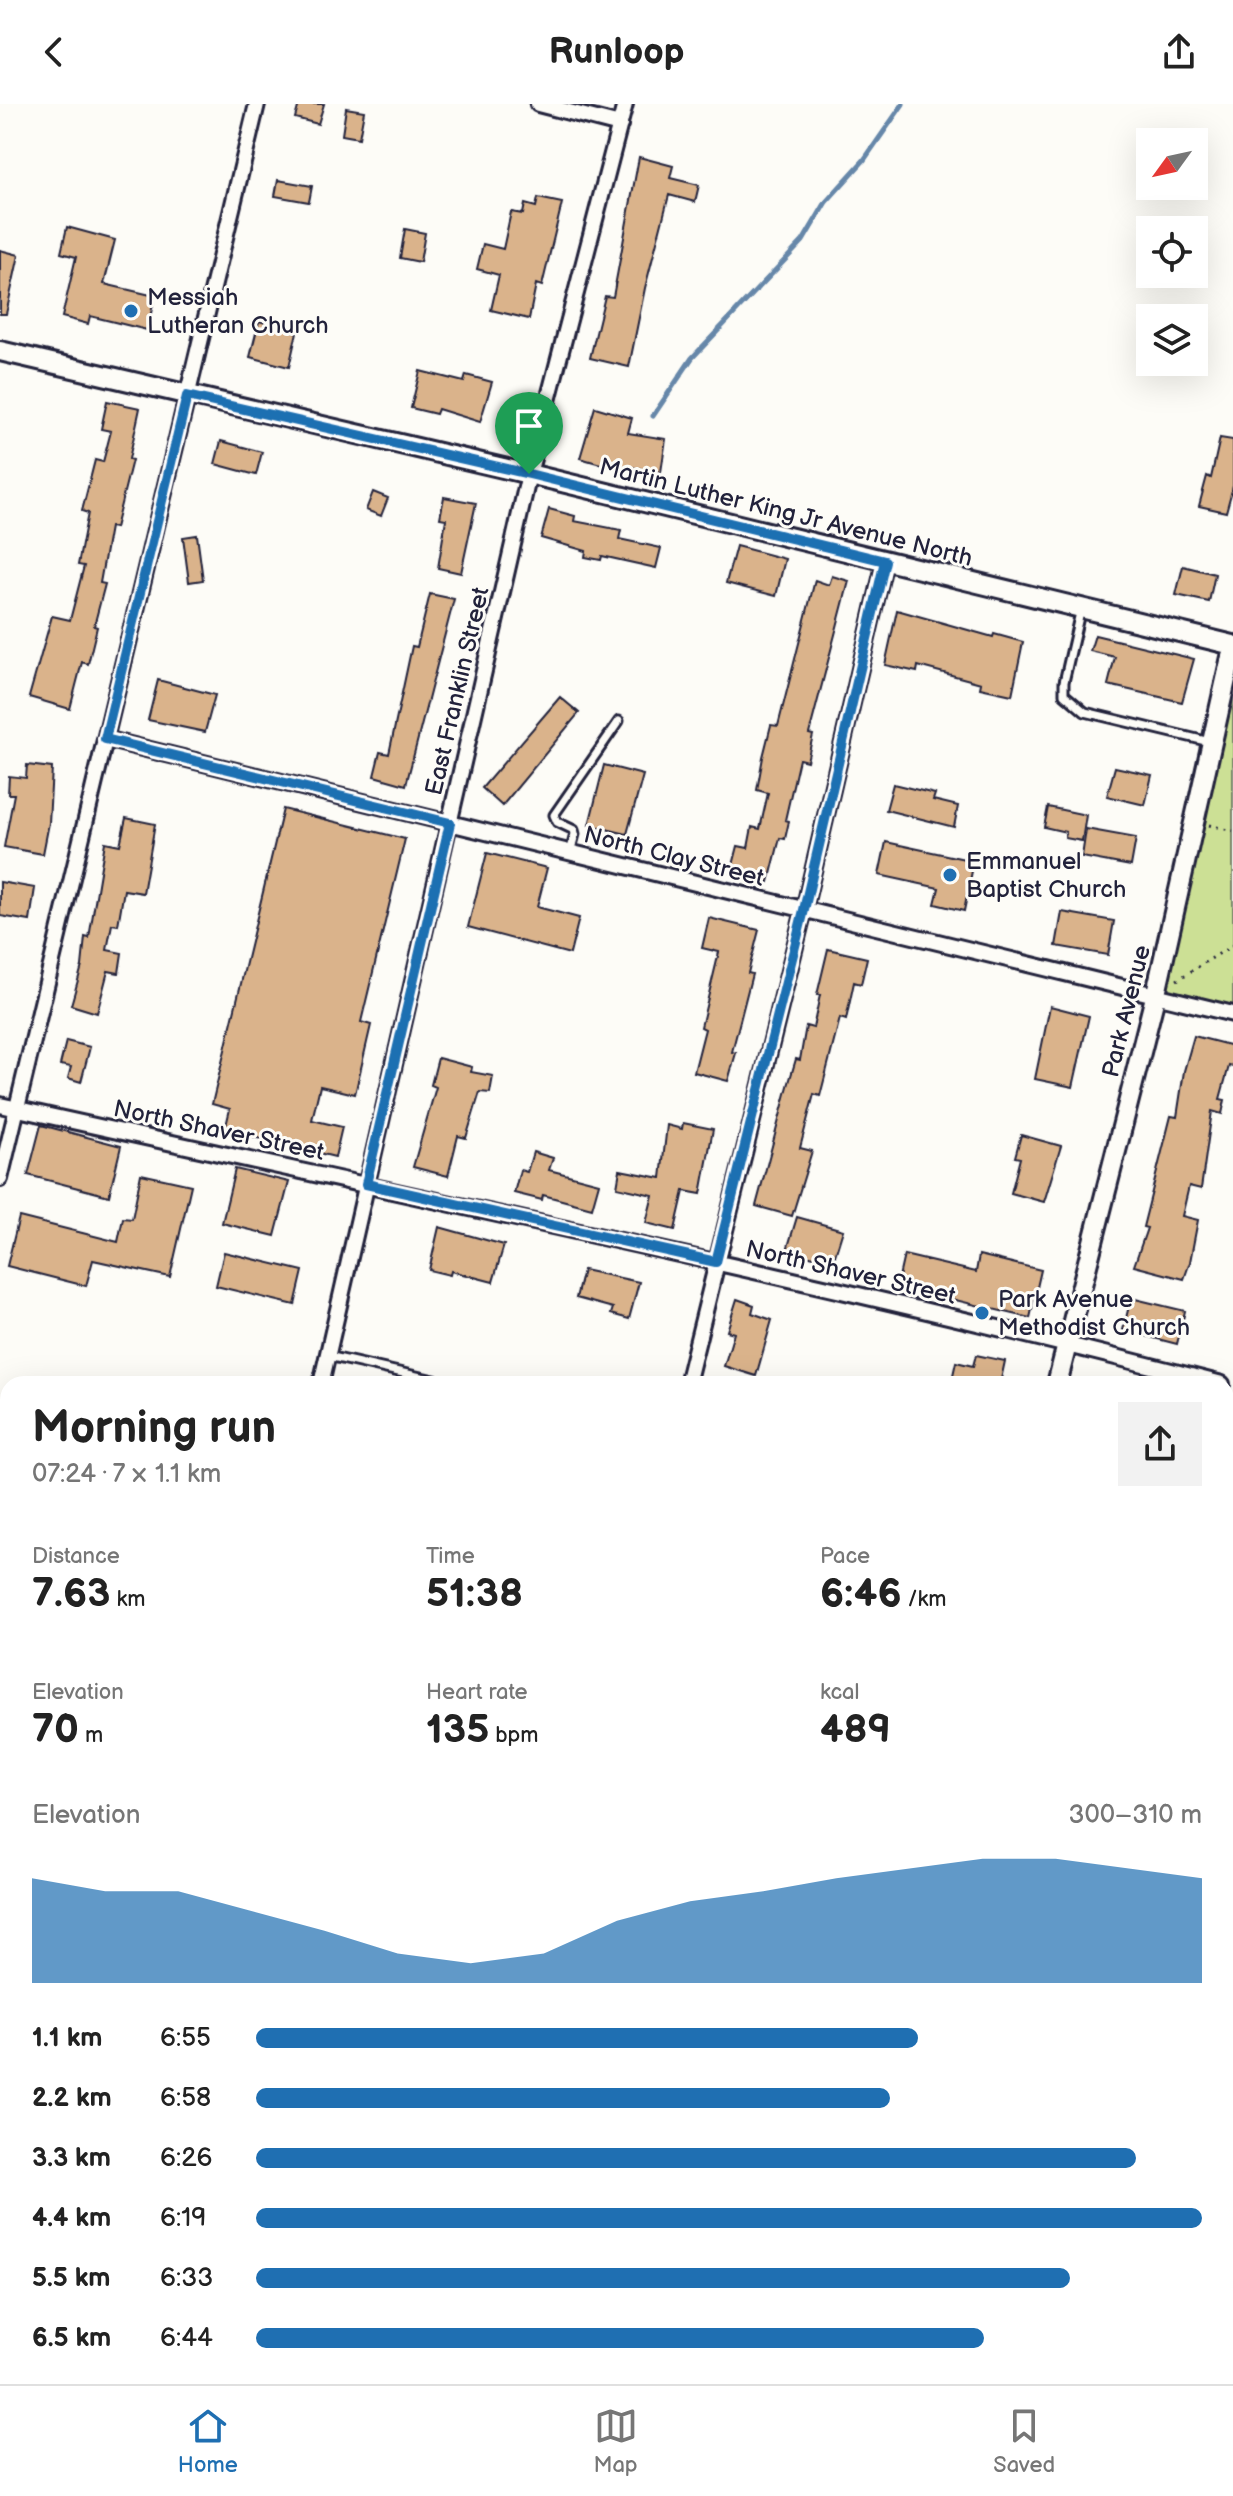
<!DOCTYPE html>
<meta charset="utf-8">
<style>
:root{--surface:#fff;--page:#f2f2f2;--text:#222;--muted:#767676;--line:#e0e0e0;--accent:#1f6fb2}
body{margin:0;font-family:"Balsamiq Sans",sans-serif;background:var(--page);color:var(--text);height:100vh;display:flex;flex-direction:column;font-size:30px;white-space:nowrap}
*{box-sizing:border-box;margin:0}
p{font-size:26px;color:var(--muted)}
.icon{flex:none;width:44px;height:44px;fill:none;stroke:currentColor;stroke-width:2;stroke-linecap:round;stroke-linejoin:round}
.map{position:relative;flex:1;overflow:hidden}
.side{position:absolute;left:0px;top:1272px;width:1234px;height:1008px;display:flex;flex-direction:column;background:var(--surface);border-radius:24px 24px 0 0;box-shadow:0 8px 32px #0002}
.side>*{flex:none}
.needle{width:52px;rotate:237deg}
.buttons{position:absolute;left:1136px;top:24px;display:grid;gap:16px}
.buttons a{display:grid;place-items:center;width:72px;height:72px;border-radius:0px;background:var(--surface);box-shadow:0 8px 32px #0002;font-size:40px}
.pin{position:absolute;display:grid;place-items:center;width:68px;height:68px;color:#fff;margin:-82px -34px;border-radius:50% 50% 50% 0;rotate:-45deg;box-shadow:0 0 8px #0007}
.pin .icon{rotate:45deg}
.round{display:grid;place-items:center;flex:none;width:84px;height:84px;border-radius:0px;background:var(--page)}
.headline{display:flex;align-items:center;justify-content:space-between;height:136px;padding:0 32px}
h1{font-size:44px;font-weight:700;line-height:60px}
.metrics{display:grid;grid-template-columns:repeat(3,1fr);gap:12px;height:136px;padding:8px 32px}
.metrics div{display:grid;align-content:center}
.metrics b{font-size:40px;font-weight:700}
.metrics small{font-size:22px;font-weight:400}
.metrics p{font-size:22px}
.chart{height:224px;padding:16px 32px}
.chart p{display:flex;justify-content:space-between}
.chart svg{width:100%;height:144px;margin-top:8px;fill:var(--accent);opacity:.7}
ul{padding:0 32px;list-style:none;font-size:26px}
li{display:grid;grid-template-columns:128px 96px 1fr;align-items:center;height:60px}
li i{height:20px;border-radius:10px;background:var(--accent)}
header{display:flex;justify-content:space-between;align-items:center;height:104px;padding:0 32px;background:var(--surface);font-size:36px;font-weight:700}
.tabs{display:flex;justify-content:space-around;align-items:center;height:112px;border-top:2px solid var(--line);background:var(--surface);font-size:22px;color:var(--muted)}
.tabs a{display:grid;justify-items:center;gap:4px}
.tabs .active{color:var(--accent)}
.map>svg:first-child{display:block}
</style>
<header><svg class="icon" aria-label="back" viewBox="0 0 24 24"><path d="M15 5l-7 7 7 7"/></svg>Runloop<svg class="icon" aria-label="share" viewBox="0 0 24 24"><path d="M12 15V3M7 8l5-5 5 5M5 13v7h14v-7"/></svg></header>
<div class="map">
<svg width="1233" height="2280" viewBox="0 0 1233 2280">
<rect width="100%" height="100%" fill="#fdfcf7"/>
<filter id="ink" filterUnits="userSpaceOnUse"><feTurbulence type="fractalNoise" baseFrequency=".0125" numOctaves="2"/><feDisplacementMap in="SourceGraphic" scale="16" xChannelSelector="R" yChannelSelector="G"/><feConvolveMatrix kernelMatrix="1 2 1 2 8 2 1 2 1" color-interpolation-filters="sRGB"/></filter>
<g filter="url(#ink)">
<path fill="#cce095" stroke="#778168" stroke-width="2" d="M 1233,544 L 1233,910 L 1156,889 Z"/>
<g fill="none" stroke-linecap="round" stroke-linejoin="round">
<path stroke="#6687a9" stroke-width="5" d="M 653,312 L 692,254 L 803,137 L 826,98 L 864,56 L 903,0"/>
</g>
<path fill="#dab38b" stroke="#22223b" stroke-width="2" d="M 299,0 L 324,0 L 318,20 L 295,14 Z
M 346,4 L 364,7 L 359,34 L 342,31 Z
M 639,53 L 673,62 L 670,74 L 699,81 L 695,98 L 669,91 L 645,184 L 629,263 L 590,254 L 605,192 L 613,193 Z
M 278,76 L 312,82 L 309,98 L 275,92 Z
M 538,94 L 562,99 L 542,182 L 536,180 L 529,215 L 491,206 L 499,171 L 477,165 L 483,140 L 503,145 L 511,108 L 523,110 L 525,100 L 536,103 Z
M 67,123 L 115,136 L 104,180 L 155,192 L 147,226 L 90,212 L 88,220 L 62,213 L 76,153 L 61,149 Z
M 405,125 L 425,129 L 420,158 L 400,154 Z
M 0,146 L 19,151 L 6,210 L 0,210 Z
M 259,217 L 297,228 L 289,263 L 250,253 Z
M 420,267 L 464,278 L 466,271 L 492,278 L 480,318 L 438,305 L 436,310 L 411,304 Z
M 107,297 L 140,304 L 129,355 L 132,356 L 115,424 L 110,423 L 100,479 L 105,480 L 94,522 L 97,523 L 88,560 L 82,558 L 70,605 L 29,593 L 52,512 L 70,516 L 84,462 L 78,461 L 88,409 L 82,407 L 95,356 L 103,358 L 111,327 L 101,325 Z
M 595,303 L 632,314 L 628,329 L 666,335 L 661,368 L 612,360 L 611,363 L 580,354 Z
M 1220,334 L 1233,336 L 1233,382 L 1226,408 L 1199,402 L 1207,372 L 1211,374 Z
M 221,337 L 262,348 L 256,371 L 215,360 Z
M 373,388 L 388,394 L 381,412 L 366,406 Z
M 444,393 L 476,399 L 461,469 L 438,464 L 446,415 L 440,414 Z
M 549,405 L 575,412 L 574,417 L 621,426 L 619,435 L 661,444 L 656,464 L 602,452 L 601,456 L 585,453 L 586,447 L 541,434 Z
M 197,431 L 203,476 L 189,478 L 183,433 Z
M 736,442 L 785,455 L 776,492 L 726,479 Z
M 1183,462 L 1215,470 L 1209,498 L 1176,491 Z
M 832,472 L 849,477 L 809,630 L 813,631 L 807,657 L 799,655 L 785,716 L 789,717 L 785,735 L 780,734 L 769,778 L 731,769 L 738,742 L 748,744 L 752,723 L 760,725 L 768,689 L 757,686 L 763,653 L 771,621 L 778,622 L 815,476 L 829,481 Z
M 430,490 L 454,495 L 406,681 L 374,672 L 380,648 L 389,650 L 412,542 L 417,543 Z
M 897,506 L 993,533 L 994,530 L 1023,538 L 1012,591 L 980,584 L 981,579 L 918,562 L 917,568 L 885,561 Z
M 1095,531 L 1194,555 L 1182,598 L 1108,581 L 1115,553 L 1090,547 Z
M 158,576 L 215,591 L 205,628 L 148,616 Z
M 560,593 L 579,609 L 502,702 L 482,684 Z
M 27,661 L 52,664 L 49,719 L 43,750 L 4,743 L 14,690 L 8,690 L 9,672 L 26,674 Z
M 604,661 L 643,671 L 627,730 L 589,721 Z
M 1115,663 L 1152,671 L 1145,701 L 1107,692 Z
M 893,680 L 935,690 L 933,696 L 958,702 L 954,723 L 886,706 Z
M 1048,703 L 1086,711 L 1082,737 L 1065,734 L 1066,728 L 1044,723 Z
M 283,705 L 405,735 L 361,918 L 371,921 L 355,990 L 320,982 L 312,1016 L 342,1023 L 335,1053 L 225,1026 L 230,1005 L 212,1000 Z
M 126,714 L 155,720 L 143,789 L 124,786 L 118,821 L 112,820 L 107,846 L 122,849 L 119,869 L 108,867 L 97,909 L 71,901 L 82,862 L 85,833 L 89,834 L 105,738 L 120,741 Z
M 1086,725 L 1136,734 L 1131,762 L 1082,753 Z
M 886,738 L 974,757 L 964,807 L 935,800 L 939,784 L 879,771 Z
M 487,749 L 547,764 L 537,803 L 579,814 L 570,850 L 468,823 Z
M 0,778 L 35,784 L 30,817 L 0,812 Z
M 1062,808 L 1114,817 L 1108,851 L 1056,842 Z
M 709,814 L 759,826 L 748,869 L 752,870 L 732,948 L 736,949 L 728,977 L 694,968 L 705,925 L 701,923 L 719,848 L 702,844 Z
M 828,845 L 867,854 L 861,880 L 854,878 L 846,916 L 840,914 L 820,992 L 814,990 L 800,1044 L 812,1047 L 792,1112 L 756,1102 L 788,982 L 796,955 L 800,956 L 806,922 L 813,924 L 820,891 L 817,891 Z
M 1050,902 L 1089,912 L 1073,983 L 1035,975 Z
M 1194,932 L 1233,942 L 1233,963 L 1229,962 L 1220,995 L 1225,996 L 1222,1010 L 1212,1007 L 1201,1085 L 1189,1082 L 1182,1112 L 1198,1116 L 1190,1158 L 1184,1175 L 1134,1162 L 1147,1124 L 1143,1123 L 1171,1012 L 1177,1013 L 1184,967 Z
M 66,937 L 90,943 L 81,978 L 68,974 L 71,963 L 60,961 Z
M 438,954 L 472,963 L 471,968 L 493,972 L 490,989 L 480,988 L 466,1034 L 458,1032 L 448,1072 L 413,1063 L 436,983 L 431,981 Z
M 683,1019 L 713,1025 L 701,1090 L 684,1087 L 675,1126 L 646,1119 L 653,1091 L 617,1083 L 620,1066 L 661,1074 L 667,1021 L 682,1025 Z
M 41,1021 L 121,1042 L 109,1092 L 28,1071 Z
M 1021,1031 L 1061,1042 L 1044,1098 L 1011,1089 L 1020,1054 L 1015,1053 Z
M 533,1048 L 553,1054 L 549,1066 L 599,1079 L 592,1104 L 543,1091 L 542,1096 L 514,1089 L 520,1066 L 527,1068 Z
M 235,1065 L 289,1078 L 275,1132 L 222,1119 Z
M 141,1070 L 191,1081 L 170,1173 L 93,1156 L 86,1182 L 7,1162 L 19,1113 L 118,1138 L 123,1114 L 132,1115 Z
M 797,1113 L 843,1126 L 833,1158 L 787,1146 Z
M 439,1123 L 504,1141 L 493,1178 L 451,1167 L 450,1171 L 429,1166 Z
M 224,1148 L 303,1167 L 295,1201 L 216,1182 Z
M 904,1151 L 976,1168 L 979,1151 L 1041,1166 L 1030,1214 L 897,1182 Z
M 583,1166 L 639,1178 L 629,1215 L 611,1210 L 613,1204 L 576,1194 Z
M 1131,1194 L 1185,1207 L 1177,1240 L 1123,1226 Z
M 737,1195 L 754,1201 L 752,1209 L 772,1216 L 756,1272 L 724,1262 L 734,1229 L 727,1227 Z
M 976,1251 L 1005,1257 L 1000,1280 L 951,1280 L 956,1258 L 973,1262 Z"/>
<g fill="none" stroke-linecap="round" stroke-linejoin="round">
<g stroke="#22223b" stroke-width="13">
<path id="service" d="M 1081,504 L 1064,578 L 1064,590 L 1085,608 L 1210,638
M 570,749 L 575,730 L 574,726 L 557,718 L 554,711 L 619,617
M 328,1252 L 452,1280
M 1226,1915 L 1233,1917
M 1226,2264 L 1233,2265
M 238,2280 L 240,2272
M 674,2280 L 676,2272
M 1152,2280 L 1153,2272"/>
</g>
<g stroke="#22223b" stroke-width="20">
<path id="minor" d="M 538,0 L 620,21
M 105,635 L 1233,910
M 0,1001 C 408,1092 818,1175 1222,1280
M 0,1075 L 257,0
M 321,1280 L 529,370 L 625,0
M 687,1280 L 804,806 L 885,457
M 0,1703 L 8,1704
M 0,2111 L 8,2113
M 1226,2205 L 1233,2207
M 685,2272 L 720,2280
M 85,2280 L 87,2272
M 453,2280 L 455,2272
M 1195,2280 L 1197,2272"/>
</g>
<g stroke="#22223b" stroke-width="24">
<path id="tertiary" d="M 0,247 L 529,370 L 1233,541
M 1057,1280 L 1156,889 L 1233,544
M 0,1362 L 8,1364
M 1226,1660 L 1233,1661
M 820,2280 L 822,2272"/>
</g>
<path stroke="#22223b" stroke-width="3" stroke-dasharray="2 6" stroke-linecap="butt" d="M 1209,721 L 1233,727
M 1177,876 L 1233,841"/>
<use href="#service" stroke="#fdfcf7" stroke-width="7"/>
<use href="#minor" stroke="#fdfcf7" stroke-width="14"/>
<use href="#tertiary" stroke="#fdfcf7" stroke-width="18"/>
<path stroke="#22223b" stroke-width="5" stroke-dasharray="12 6" stroke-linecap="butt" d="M 0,1736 L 8,1738
M 0,1750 L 8,1752
M 0,1837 L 8,1839
M 0,1999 L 8,1992
M 1226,2029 L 1233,2031
M 1226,2044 L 1233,2046"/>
</g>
</g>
<g fill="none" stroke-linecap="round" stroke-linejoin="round" filter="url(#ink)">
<g stroke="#fff" stroke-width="16">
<path id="route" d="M 187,292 L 529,370 L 885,457 L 804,806 L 716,1158 L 366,1080 L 450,719 L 105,635 Z"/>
</g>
<use href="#route" stroke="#1f6fb2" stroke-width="10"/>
</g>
<g fill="#1f6fb2" stroke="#fdfcf7" stroke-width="3">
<circle cx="131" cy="207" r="8"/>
<circle cx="950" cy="771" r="8"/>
<circle cx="982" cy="1209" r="8"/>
</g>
<g text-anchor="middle" stroke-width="6" stroke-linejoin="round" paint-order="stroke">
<g font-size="24" fill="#22223b" stroke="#fdfcf7" text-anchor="start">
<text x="147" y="201">Messiah<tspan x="147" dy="28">Lutheran Church</tspan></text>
<text x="966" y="765">Emmanuel<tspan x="966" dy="28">Baptist Church</tspan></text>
<text x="998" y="1203">Park Avenue<tspan x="998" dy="28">Methodist Church</tspan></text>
</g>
<g font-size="24" fill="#22223b" stroke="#fdfcf7">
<text transform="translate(786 408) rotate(14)" y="8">Martin Luther King Jr Avenue North</text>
<text transform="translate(457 587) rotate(-77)" y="8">East Franklin Street</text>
<text transform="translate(674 752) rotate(14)" y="8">North Clay Street</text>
<text transform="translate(1126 907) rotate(-76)" y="8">Park Avenue</text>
<text transform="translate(219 1026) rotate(12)" y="8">North Shaver Street</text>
<text transform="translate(851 1168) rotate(13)" y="8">North Shaver Street</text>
</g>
</g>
</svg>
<div class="buttons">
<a><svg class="needle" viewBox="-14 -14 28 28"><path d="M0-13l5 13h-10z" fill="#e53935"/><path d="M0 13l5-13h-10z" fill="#767676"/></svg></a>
<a><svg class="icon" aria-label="locate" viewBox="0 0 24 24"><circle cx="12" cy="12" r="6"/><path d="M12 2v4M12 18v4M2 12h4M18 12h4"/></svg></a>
<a><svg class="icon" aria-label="layers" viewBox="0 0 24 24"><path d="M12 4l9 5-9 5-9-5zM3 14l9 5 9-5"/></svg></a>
</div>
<div class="pin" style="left:529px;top:370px;background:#1e9e55"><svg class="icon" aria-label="arrive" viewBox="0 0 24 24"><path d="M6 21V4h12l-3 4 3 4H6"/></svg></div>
<section class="side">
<div class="headline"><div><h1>Morning run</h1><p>07:24 · 7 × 1.1 km</p></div><a class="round"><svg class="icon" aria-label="share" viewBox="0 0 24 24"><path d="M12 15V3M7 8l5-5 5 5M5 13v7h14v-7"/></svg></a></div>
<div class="metrics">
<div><p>Distance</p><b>7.63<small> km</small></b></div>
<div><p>Time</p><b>51:38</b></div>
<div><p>Pace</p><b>6:46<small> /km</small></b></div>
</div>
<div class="metrics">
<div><p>Elevation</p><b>70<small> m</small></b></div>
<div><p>Heart rate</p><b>135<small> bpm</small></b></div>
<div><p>kcal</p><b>489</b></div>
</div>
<div class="chart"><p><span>Elevation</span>300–310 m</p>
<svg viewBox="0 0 160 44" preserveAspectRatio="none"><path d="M0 44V12L10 16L20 16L30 22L40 28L50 35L60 38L70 35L80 25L90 19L100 16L110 12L120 9L130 6L140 6L150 9L160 12V44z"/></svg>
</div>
<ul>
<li><b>1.1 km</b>6:55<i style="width:70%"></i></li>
<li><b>2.2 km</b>6:58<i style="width:67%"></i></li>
<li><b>3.3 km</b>6:26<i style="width:93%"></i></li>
<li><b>4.4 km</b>6:19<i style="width:100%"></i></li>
<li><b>5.5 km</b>6:33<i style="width:86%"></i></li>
<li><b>6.5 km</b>6:44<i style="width:77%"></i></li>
</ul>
</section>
</div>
<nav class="tabs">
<a class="active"><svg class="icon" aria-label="home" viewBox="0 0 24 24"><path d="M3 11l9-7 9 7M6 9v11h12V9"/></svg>Home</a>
<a><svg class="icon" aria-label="map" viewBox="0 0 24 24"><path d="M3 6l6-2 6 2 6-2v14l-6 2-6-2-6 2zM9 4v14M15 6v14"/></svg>Map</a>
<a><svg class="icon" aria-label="saved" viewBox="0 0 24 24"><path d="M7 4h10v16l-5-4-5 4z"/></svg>Saved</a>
</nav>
